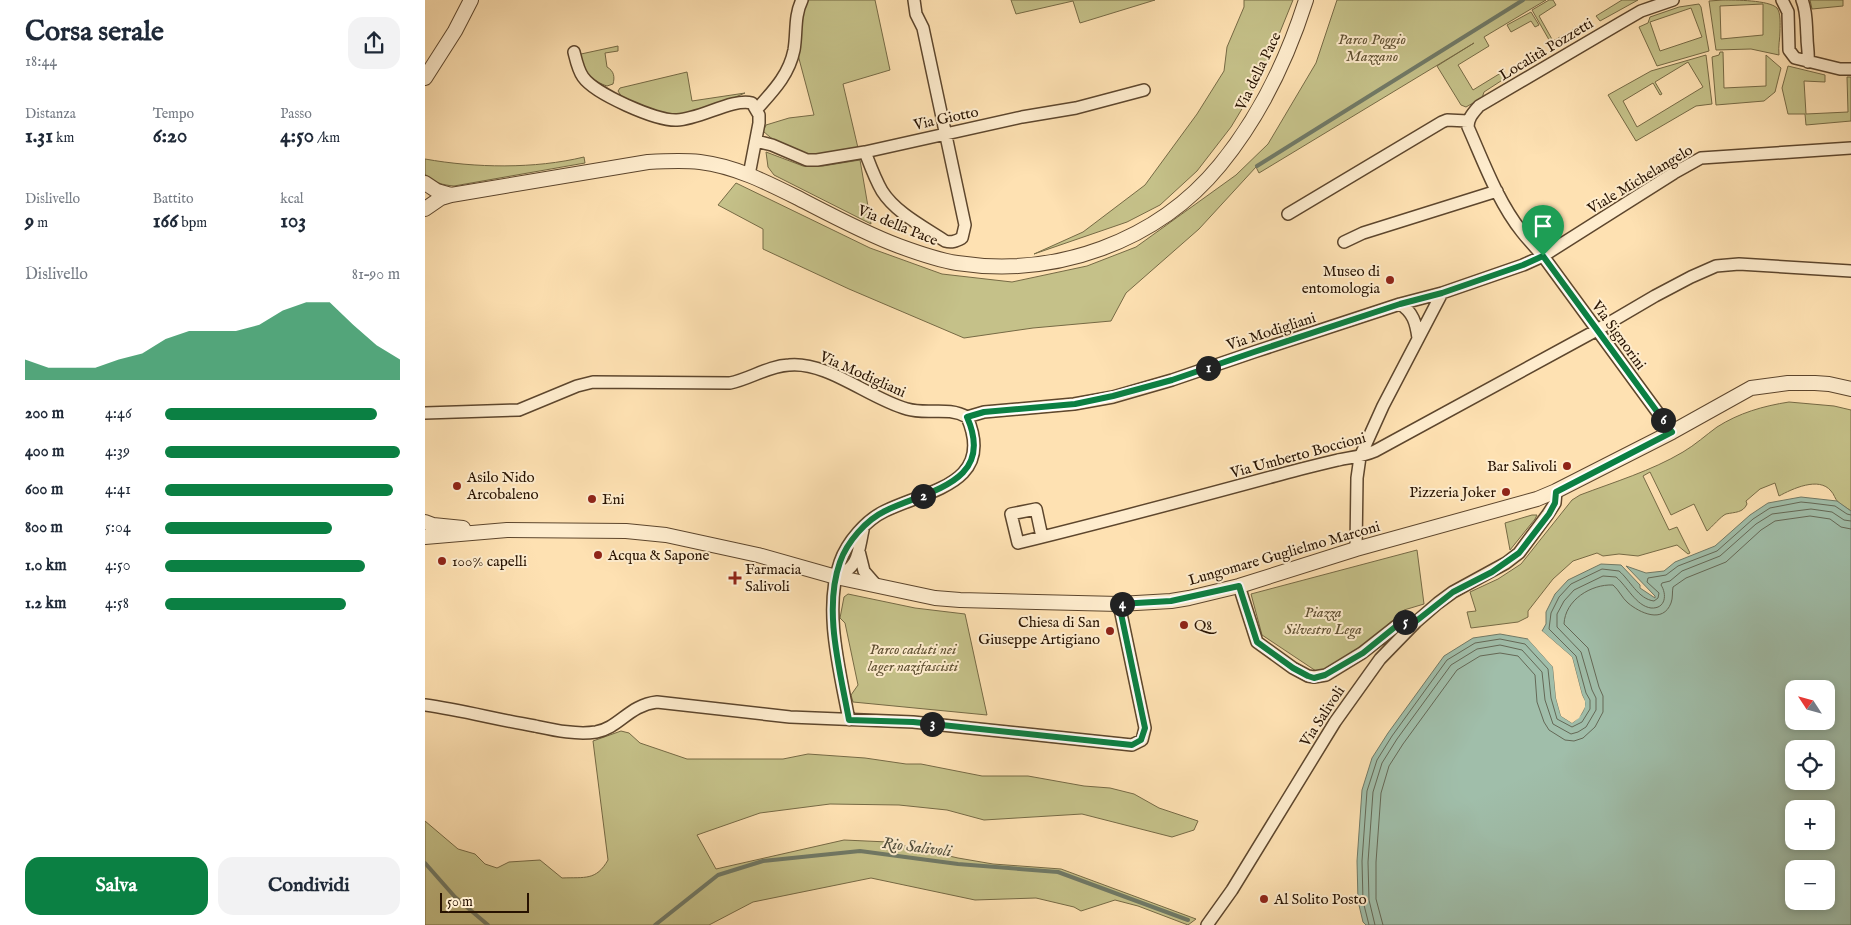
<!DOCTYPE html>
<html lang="it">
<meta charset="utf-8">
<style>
:root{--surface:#fff;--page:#f2f2f3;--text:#1f2937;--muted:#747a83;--accent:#0b8043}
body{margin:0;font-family:"IM FELL English",serif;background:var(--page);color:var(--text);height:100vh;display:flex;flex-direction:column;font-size:19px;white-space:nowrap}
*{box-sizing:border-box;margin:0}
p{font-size:16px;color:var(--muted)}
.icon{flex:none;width:28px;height:28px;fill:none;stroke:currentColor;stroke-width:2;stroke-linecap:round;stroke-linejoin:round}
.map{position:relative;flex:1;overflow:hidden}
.sheet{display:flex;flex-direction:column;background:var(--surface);width:425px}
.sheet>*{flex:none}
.needle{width:32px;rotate:306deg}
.buttons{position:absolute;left:1360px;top:680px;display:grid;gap:10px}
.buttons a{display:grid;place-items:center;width:50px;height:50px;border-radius:10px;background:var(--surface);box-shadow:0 2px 8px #0003;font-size:25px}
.scale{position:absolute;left:15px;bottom:12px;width:89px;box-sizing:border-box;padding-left:5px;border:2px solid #271201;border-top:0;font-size:14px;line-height:18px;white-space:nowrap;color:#271201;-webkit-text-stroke:4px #feeccd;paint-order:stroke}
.pin{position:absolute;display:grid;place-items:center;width:42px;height:42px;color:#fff;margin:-51px -21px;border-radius:50% 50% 50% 0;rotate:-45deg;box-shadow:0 0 5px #0007}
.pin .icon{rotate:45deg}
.km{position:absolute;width:25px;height:25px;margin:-12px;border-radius:50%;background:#222;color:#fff;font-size:14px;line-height:25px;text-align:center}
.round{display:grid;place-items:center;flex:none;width:52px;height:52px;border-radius:15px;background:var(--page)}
.summary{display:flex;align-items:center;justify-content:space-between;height:85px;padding:0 25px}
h1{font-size:28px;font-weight:800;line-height:38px}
.figures{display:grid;grid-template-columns:repeat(3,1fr);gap:8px;height:85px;padding:5px 25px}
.figures div{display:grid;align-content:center}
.figures b{font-size:21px;font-weight:800}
.figures small{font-size:14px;font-weight:400}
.figures p{font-size:14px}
.chart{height:140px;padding:10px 25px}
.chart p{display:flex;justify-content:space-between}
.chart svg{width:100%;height:90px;margin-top:5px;fill:var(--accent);opacity:.7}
.button{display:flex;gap:10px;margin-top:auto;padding:10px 25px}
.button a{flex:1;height:58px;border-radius:15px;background:var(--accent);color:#fff;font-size:20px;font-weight:800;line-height:58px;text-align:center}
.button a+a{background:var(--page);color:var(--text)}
ul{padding:0 25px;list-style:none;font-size:16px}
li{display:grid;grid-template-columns:80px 60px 1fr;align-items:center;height:38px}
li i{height:12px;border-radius:6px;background:var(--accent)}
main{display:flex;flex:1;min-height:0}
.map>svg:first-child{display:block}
</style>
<main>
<section class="sheet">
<div class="summary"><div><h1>Corsa serale</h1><p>18:44</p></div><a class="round"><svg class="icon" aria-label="share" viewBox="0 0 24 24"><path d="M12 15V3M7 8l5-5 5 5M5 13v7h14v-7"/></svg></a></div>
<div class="figures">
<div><p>Distanza</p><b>1.31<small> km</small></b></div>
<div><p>Tempo</p><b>6:20</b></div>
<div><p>Passo</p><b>4:50<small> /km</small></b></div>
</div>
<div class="figures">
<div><p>Dislivello</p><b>9<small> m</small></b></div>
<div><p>Battito</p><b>166<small> bpm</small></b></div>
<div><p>kcal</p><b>103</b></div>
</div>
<div class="chart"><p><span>Dislivello</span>81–90 m</p>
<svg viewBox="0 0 160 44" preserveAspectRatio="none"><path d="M0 44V34L10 38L20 38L30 38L40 34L50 31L60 24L70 20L80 20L90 20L100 17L110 10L120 6L130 6L140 17L150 27L160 34V44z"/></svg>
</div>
<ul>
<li><b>200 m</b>4:46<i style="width:90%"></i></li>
<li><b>400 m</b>4:39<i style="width:100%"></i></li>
<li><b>600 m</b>4:41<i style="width:97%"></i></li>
<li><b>800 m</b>5:04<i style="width:71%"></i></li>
<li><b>1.0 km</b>4:50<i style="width:85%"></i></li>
<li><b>1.2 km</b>4:58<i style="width:77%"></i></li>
</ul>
<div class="button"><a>Salva</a><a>Condividi</a></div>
</section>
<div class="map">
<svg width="1426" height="925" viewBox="0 0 1426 925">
<rect width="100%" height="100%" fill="#fee1b2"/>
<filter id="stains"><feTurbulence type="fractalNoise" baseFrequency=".004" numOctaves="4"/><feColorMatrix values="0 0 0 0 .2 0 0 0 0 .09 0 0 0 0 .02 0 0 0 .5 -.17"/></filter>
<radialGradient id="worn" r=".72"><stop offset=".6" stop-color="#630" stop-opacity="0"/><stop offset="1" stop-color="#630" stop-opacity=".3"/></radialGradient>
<path fill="#c5c189" stroke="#766a45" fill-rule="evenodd" d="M 384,0 L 450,0 L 465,70 L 418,84 L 433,148 C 419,151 404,156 390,157 C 372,158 350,142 338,131 L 341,125 L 364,118 L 389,115 L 373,55 L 377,10 Z
M 586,0 L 730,0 L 655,23 L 648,1 L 591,14 Z
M 819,0 L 868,0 L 838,74 L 806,127 L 772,171 L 735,205 L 702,222 L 609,254 L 658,232 L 720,185 L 772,114 L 799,71 L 802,47 L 819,7 Z
M 912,0 L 1121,0 L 1059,37 L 1064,46 L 1033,65 L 1048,90 L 1079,71 L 1082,77 L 1059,92 L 1057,98 L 1041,107 L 1036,105 L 1012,66 L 1049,43 L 834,173 L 831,167 L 774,229 L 701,293 L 686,321 L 608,328 L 539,338 L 424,289 L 338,249 L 338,229 L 293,205 L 311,183 L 445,248 L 517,274 L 587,282 L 662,266 L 711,247 L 811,175 L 843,144 L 891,63 Z
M 1124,0 L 1128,0 L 1131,5 L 1114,16 L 1128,41 L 1160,23 L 1163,29 L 1137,44 L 1135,41 L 1127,45 L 1107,10 Z
M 1197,0 L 1213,0 L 1175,21 L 1171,16 Z
M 1298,0 C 1310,0 1344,0 1352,8 C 1356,13 1355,25 1355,31 C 1355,39 1353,46 1354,55 L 1326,49 L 1291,50 L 1284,1 ZM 1338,4 L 1338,35 L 1296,39 L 1295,6 Z
M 1385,0 L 1418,0 L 1418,6 L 1387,9 Z
M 1274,4 L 1276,7 L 1284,51 L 1232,66 L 1214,27 L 1223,23 L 1225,17 L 1254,7 ZM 1266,8 L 1277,37 L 1235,51 L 1225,22 Z
M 1106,12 L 1114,25 L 1110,27 L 1106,21 L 1086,32 L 1082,25 Z
M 193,46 L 193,51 L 180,53 L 182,67 C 189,71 190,77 188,84 L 182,86 C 170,82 150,70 156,54 Z
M 1295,52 L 1298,52 L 1299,88 L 1341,86 L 1341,55 L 1356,68 L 1350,92 L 1339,101 L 1291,105 L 1287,57 L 1294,55 Z
M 1281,55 L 1287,104 L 1271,106 L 1211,141 L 1183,95 L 1226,71 ZM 1263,62 L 1278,87 L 1212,127 L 1198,101 L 1228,83 L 1235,95 L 1237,94 L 1230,82 Z
M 1363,66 L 1400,75 L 1400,82 L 1379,81 L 1381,114 L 1423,112 L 1422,77 L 1426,77 L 1426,121 L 1381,125 L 1380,114 L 1363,114 L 1357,88 Z
M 262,72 L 267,101 L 320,93 C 282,109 255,125 215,106 C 206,102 198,100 193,91 L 195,88 Z
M 341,152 L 378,166 L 398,166 L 435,160 L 446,224 L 349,175 L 343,167 Z
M 159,157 L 160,163 L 29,186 C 18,185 9,183 0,174 L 0,159 C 50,168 110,169 159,157 Z
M 1364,402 L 1409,406 L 1426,410 L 1426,511 C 1422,508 1416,505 1413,502 C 1410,499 1409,494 1406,491 C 1394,476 1367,489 1354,496 L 1350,483 L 1335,489 L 1321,501 L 1322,504 C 1318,513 1310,512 1301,514 C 1296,516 1287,527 1282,531 L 1269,504 L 1246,515 L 1225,472 L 1218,476 L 1244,530 L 1252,527 L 1265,553 L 1263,554 L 1252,545 L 1213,556 L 1194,554 L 1178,556 L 1172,553 L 1148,561 L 1128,579 L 1103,611 L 1103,617 L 1093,622 L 1046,628 L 1042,612 L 1051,611 L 1045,592 L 1073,579 L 1096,564 L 1147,500 L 1155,495 C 1189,482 1226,471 1258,452 C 1270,445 1281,435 1292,427 C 1314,413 1338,406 1364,402 Z
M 1107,515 L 1112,515 L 1110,519 L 1085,550 L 1080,523 Z
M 992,550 L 999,604 L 979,610 L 935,650 L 894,673 L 837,635 L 826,594 Z
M 423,594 L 490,608 L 540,614 L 562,715 L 428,702 L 426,695 L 433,685 L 420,623 L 415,618 L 419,597 Z
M 196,731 L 204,733 L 215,743 L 262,759 L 358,759 L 383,754 L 440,758 L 481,764 L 496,764 L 557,776 L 603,776 L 659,786 L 685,788 L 709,794 L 734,808 L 773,821 L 769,830 L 747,837 L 657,814 L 559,820 L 522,810 L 474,805 L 405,804 L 335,813 L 272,835 L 291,869 L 419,840 L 463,842 L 533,858 L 568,864 L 636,869 L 771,919 L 763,925 L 713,906 L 690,900 L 656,911 L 649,907 L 611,898 L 550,900 L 446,878 L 328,902 L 284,925 L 0,925 L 0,821 L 33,849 L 50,854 L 60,864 L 72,868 L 84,862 L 115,860 L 137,878 C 160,877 171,881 183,860 L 168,741 Z"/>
<path fill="#a0beaa" stroke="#707966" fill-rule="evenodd" d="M 1376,497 L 1412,501 L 1426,511 L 1426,925 L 941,925 L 938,922 L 933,901 L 932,861 L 937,790 L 947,758 L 963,733 L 1019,656 L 1048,638 L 1075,634 L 1103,639 L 1128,667 L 1131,698 L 1136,716 L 1147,723 C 1157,716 1164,706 1157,695 L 1147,657 L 1117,631 L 1121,624 L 1121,612 L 1130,594 L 1143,580 L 1176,564 L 1196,565 L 1215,585 L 1215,588 L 1230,598 L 1230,596 L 1201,566 L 1221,573 L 1239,571 L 1250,562 L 1290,546 L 1325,515 L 1343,503 ZM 1369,689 L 1401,689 L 1401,721 L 1369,721 ZM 1369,749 L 1401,749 L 1401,781 L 1369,781 ZM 1369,809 L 1401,809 L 1401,841 L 1369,841 ZM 1369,869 L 1401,869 L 1401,901 L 1369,901 Z"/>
<path fill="#fee1b2" d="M 1117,631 L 1147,657 L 1157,695 L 1160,701 L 1160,707 L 1154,718 L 1147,723 L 1136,716 L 1131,698 L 1128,667 L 1103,639 L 1105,638 L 1130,666 L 1133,697 L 1138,715 L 1147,720 L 1152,716 L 1158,706 L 1158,701 L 1154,696 L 1144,659 L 1116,633 Z"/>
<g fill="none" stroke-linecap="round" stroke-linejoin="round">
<path stroke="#646856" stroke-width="1" d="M 944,925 L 938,901 L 937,861 L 942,791 L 952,760 L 967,736 L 1022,660 L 1050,643 L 1075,639 L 1100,644 L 1123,669 L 1126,698 L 1132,719 L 1147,727 L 1157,722 L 1165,709 L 1165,700 L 1161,693 L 1151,656 L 1124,629 L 1126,613 L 1134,597 L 1146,584 L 1177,569 L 1194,571 C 1205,580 1213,599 1229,601 L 1233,598 L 1234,593 L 1222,582 L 1223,578 L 1241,575 L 1253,566 L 1292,551 L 1328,519 L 1345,508 L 1376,502 L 1386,503 L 1410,506 L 1422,514 L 1426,515
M 950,925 L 944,900 L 943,862 L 948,792 L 957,763 L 972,739 L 1026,665 L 1052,649 L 1075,645 L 1097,650 L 1117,672 L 1120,700 L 1128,724 L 1146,734 L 1153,732 L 1161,727 L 1171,710 L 1171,698 L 1167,690 L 1156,652 L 1132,627 L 1132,614 L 1139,601 L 1149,590 L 1178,576 L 1191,577 C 1202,586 1211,606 1226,608 C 1241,609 1242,594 1236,585 L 1237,583 L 1245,581 L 1257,571 L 1295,556 L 1331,524 L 1347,514 L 1386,509 L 1407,512 L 1419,520 L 1426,521
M 958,925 L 951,899 L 951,862 L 956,793 L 964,766 L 978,744 L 1032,670 L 1055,656 L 1075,653 L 1093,656 L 1110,675 L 1112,702 L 1119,722 L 1124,730 L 1140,740 L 1149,741 L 1158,738 L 1170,727 L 1178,712 L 1178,696 L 1174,687 L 1163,648 L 1139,624 C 1140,600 1166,584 1188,585 C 1194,590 1197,598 1203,603 C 1215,613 1238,624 1246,603 C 1248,598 1247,592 1248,587 L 1261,578 L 1301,562 L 1336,530 L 1350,521 L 1385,516 L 1405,519 L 1416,527 L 1426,529"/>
<path stroke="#707966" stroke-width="4" d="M 832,166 L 1098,0
M 0,863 L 30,897 L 63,925
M 230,925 L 293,875 L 338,861 L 435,851 L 533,864 L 633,872 L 763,920"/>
<g stroke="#5d462d" stroke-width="14">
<path id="minor" d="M 1357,0 L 1363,12 L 1364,50 L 1370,58 L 1415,69 L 1426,69
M 1377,0 C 1382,12 1381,24 1382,37 C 1382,46 1384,53 1383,62
M 149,52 C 151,60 153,70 158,77 C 170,94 231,121 252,120 C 276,119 307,98 327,103 L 334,115 L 334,123 L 324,175
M 332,109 C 348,91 364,75 369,50 C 372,33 369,16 377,0
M 331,141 L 347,145 L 382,160 L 392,160 L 440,152 L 597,117 L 651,108 L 719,90
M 440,152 C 445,165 450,179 457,191 C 471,213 499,227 520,241 C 527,243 531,241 537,238 L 540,225 L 498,28 L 491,14 L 489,0
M 863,214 L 1017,122 L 1022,120 L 1043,121
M 919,242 L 938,233 L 1072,191
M 975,304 C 988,312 991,323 993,338
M 0,413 L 94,410 L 152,386 L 168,382 L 305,383 C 325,379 343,366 364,365 C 402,361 445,399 482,409 C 502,415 523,406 542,417 L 559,412 L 649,404 L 688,397 L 747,380 L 829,352 L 975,304 L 1017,293 L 1098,265 L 1118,256 L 1249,173 L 1276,158 L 1426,148
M 1247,432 L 1118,256 C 1111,248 1104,241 1097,232 C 1073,202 1059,163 1043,127 C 1043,118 1048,113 1054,106 L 1197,22 L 1216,11 L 1248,0
M 617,537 L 611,509 L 586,514 L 593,543 C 679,522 765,499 850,476 C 871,470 892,465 913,460 C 927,457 936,457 950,451 L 1172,330 L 1230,296 L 1266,277 L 1291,266 L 1314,264 L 1426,271
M 931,549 L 932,478 L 935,457 L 958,406 L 1017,293
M 434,551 L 439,571 L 452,586
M 411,577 C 434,567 433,553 438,530
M 814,586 L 832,642 L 868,668 L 883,676 L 889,677 L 901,675 L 937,653 L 970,627 L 982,621 L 991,622
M 0,705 C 37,710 73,720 110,726 C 129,730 151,735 171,732 C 194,728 204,705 232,702 L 365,717 L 488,722 L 707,745 L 717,740 L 720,728 L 694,604
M 424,720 C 415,671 398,610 415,562 C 422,542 441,520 460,511 C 503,490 571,484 542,417
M 782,925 L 807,890 L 910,722 L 955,659 L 991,622 L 1013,603 L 1028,592 L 1081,563 L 1094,553 L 1123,514 L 1130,503 L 1131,491"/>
</g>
<g stroke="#5d462d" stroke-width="16">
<path id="tertiary" d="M 0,78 L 30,31 L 46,0
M 0,183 L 12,191 L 26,195
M 0,209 L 16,198 L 26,195 L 223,162 C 240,161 258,160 275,162 C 309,166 341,182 371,197 C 404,214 439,233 474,246 C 493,253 513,260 532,263 C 630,278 732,242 795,165 C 835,116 862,60 881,0
M 0,522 L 8,525 L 38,528
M 0,537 L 82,530 L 201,531 L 241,535 L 333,555 L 411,577 L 510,598 L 535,600 L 694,604 L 746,601 L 764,598 L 814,586 L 931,549 L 1112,499 L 1131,491 L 1247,432 L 1326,388 L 1363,383 L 1390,383 L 1404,384 L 1426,389"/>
</g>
<use href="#minor" stroke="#feeccd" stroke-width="11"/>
<use href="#tertiary" stroke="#feeccd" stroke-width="14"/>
</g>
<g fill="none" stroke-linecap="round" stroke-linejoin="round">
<g stroke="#fff" stroke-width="10">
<path id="route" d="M 1118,256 L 1247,432 L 1131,492 L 1130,503 L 1124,514 L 1094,553 L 1067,572 L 1028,592 L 990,622 L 982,621 L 970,627 L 938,653 L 900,675 L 889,678 L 883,676 L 868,668 L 832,642 L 814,586 L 746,601 L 694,604 L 720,728 L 716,740 L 707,745 L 488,722 L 424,720 C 415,670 398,610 415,562 C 422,542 441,520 460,511 C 503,490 571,483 542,417 L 559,412 L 650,404 L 688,396 L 747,380 L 829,352 L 975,304 L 1017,293 L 1098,265 Z"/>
</g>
<use href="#route" stroke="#0b8043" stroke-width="6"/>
</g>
<g fill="#8f2418" stroke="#feeccd" stroke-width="2">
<circle cx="965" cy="280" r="5"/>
<circle cx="1142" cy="466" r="5"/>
<circle cx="32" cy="486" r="5"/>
<circle cx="1081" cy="492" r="5"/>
<circle cx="167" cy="499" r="5"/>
<circle cx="173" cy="555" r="5"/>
<circle cx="17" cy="561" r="5"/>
<path d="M307.5 570.5h5v5h5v5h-5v5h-5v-5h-5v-5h5z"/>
<circle cx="759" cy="625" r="5"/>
<circle cx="685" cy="631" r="5"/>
<circle cx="839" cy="899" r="5"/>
</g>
<g text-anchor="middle" stroke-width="4" stroke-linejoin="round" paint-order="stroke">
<g font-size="15" font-style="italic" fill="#5e4f31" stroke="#feeccd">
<text x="947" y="44">Parco Poggio<tspan x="947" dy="17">Mazzano</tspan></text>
<text x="898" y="617">Piazza<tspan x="898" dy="17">Silvestro Lega</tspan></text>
<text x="488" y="654">Parco caduti nei<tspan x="488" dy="17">lager nazifascisti</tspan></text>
</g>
<g font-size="15" fill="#271201" stroke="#feeccd">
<text transform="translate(1121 49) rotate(-31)" y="5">Località Pozzetti</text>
<text transform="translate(833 71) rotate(-64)" y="5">Via della Pace</text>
<text transform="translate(521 118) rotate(-12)" y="5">Via Giotto</text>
<text transform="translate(1215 179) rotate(-31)" y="5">Viale Michelangelo</text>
<text transform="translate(473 225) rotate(22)" y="5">Via della Pace</text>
<text transform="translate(846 331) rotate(-18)" y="5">Via Modigliani</text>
<text transform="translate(1194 335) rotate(54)" y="5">Via Signorini</text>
<text transform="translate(438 374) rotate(24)" y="5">Via Modigliani</text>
<text transform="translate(873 455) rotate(-15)" y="5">Via Umberto Boccioni</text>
<text transform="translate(859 553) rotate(-16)" y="5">Lungomare Guglielmo Marconi</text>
<text transform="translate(897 716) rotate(-57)" y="5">Via Salivoli</text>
</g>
<g font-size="15" fill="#271201" stroke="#feeccd" text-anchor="start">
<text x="955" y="276" text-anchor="end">Museo di<tspan x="955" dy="17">entomologia</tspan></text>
<text x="1132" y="471" text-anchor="end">Bar Salivoli</text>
<text x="42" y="482">Asilo Nido<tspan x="42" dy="17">Arcobaleno</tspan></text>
<text x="1071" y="497" text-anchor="end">Pizzeria Joker</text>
<text x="177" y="504">Eni</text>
<text x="183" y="560">Acqua &amp; Sapone</text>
<text x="27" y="566">100% capelli</text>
<text x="320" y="574">Farmacia<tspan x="320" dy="17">Salivoli</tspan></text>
<text x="675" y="627" text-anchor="end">Chiesa di San<tspan x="675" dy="17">Giuseppe Artigiano</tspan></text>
<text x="769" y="630">Q8</text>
<text x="849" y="904">Al Solito Posto</text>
</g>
<g font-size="16" font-style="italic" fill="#514e3c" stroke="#feeccd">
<text transform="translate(492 846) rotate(7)" y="6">Rio Salivoli</text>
</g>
</g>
<rect width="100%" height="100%" filter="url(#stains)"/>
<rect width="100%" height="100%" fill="url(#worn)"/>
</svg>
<div class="buttons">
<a><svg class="needle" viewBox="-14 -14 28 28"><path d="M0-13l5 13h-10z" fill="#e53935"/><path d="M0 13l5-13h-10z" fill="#747a83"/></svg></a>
<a><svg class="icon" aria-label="locate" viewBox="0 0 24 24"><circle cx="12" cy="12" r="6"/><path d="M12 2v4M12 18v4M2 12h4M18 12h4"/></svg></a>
<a>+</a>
<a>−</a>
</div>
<div class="scale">50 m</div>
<div class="pin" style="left:1118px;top:256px;background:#1e9e55"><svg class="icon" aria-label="arrive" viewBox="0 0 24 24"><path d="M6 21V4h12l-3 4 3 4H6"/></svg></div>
<b class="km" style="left:783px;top:368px">1</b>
<b class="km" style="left:498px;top:496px">2</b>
<b class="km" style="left:507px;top:724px">3</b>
<b class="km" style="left:697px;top:604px">4</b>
<b class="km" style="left:980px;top:622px">5</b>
<b class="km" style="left:1238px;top:420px">6</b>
</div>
</main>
